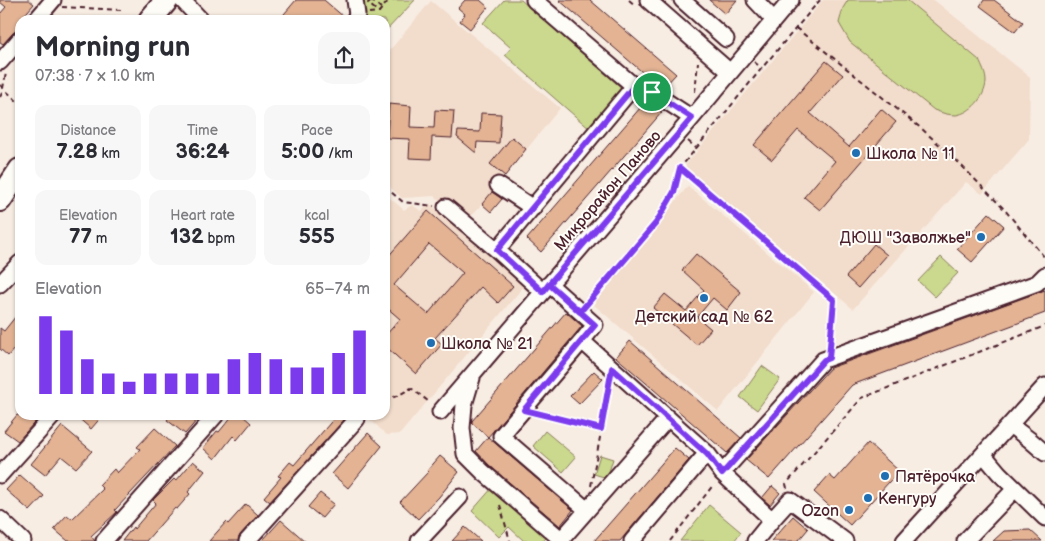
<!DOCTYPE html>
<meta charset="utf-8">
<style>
:root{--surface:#fff;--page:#f7f7f7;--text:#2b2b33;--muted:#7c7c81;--accent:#7c3aed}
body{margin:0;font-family:"Balsamiq Sans",sans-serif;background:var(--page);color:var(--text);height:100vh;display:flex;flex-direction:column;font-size:19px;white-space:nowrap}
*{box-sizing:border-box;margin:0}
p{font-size:16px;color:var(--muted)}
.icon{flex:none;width:28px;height:28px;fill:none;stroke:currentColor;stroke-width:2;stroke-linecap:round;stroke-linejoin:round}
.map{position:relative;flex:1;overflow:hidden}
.side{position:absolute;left:15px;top:15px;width:375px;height:405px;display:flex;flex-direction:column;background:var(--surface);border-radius:15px;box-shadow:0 1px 4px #0004}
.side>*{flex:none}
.pin{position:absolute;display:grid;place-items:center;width:42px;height:42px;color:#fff;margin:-21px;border:2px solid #fff;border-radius:50%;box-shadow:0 1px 5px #0007}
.round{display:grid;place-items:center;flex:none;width:52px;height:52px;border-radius:15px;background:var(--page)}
.overview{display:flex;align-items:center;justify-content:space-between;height:85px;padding:0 20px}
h1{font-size:28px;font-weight:700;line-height:38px}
.stats{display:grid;grid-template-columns:repeat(3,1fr);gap:8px;height:85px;padding:5px 20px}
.stats div{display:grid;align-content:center;border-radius:12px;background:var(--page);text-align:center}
.stats b{font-size:21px;font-weight:700}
.stats small{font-size:14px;font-weight:400}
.stats p{font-size:14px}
.chart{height:140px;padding:10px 20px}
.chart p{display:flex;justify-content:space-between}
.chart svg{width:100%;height:90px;margin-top:5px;stroke:var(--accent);stroke-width:6}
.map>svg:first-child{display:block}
</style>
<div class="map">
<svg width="1045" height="541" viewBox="0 0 1045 541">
<rect width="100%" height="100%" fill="#f8ede3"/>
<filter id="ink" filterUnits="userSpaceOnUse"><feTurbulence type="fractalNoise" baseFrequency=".02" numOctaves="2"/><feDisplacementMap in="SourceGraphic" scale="10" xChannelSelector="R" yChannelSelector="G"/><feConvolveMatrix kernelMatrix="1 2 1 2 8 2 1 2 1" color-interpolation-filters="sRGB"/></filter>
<g filter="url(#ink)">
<path fill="#f2dccb" d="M 823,0 L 934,0 L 1030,77 L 1029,139 L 982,194 L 966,182 L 853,309 L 684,167 Z
M 431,1 L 560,108 L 505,176 L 495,189 L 468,220 L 434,196 L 402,198 L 385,183 L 385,56 Z
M 688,186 L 814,292 L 718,411 L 593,304 Z
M 385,194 L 404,210 L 412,205 L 421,211 L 430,204 L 524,286 L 400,434 L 387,435 L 365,415 L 385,415 Z"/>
<path fill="#cad98d" stroke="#8a7c5c" d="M 363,0 L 415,0 L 385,32 L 385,20 L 366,20 L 364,19 Z
M 504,0 L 521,0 L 625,91 L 591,130 L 505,55 L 511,48 L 483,23 Z
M 848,0 L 907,0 L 979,60 C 982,67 986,74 986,82 C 985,97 971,113 956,115 C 948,115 942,113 934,110 L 850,42 L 839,23 L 843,8 Z
M 941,257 L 958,273 L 935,297 L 918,281 Z
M 762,366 L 780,379 L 757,410 L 740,397 Z
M 545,431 L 576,457 L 563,472 L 533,446 Z
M 600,455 L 613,459 L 607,478 L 594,474 Z
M 493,487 L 547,537 L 543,541 L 524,541 L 509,527 L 499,537 L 472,511 Z
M 709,505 L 741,532 L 734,541 L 680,541 Z"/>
<path fill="#e3b394" stroke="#4a1f2b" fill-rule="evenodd" d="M 0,0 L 29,0 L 34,4 L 21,19 L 21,20 L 20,20 L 20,28 L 13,33 L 3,44 L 0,42 L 0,14 L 6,7 L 0,2 Z
M 296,0 L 324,0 L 345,18 L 345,20 L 279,20 Z
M 465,0 L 480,0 L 488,7 L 470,29 L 460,21 L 465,14 L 458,8 Z
M 559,0 L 590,0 L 676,74 L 663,88 L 656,84 Z
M 709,0 L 737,0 L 725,14 Z
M 984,0 L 994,0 L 1023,22 L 1015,32 L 980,6 Z
M 826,61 L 843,75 L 810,113 L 849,147 L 881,109 L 896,122 L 820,210 L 804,197 L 835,161 L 798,130 L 772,160 L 754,145 Z
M 647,100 L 662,112 L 541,252 L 527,239 Z
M 389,104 L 411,106 L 410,127 L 434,128 L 435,110 L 454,111 L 452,138 L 432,137 L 431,159 L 409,158 L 410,139 L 387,138 Z
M 481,113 L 501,114 L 499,143 L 477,142 L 476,153 L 457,137 L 458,131 L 480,132 Z
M 512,137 L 526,149 L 505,176 L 490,164 Z
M 492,192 L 502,199 L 491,212 L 482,204 Z
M 428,211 L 513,286 L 498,303 L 481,287 L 435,338 L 442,344 L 416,374 L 385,346 L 385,336 L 400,319 L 385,306 L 385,260 ZM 429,244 L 463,273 L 428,314 L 394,285 Z
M 989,213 L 1004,226 L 972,262 L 957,249 Z
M 874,244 L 887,255 L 858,288 L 846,277 Z
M 696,254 L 741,292 L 727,310 L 713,298 L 697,317 L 711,329 L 697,345 L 653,308 L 665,294 L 686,311 L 704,290 L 682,270 Z
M 1045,290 L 1045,313 L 852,385 L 769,479 L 746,460 L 830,368 Z
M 20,311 L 20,342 L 8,356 L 0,349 L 0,328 L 4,331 Z
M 566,312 L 582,326 L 488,437 L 472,423 L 472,421 Z
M 630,341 L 741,438 L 727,453 L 616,357 Z
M 594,371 L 603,379 L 579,404 L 570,396 Z
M 17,415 L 41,415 L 18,441 L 4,431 Z
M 75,415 L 103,415 L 91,429 Z
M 171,415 L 194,415 L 198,419 L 185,434 L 167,420 Z
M 233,415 L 242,415 L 251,423 L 237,440 L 233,436 L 215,459 L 203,448 L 217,431 L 219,432 Z
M 337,415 L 344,420 L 270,502 L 264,497 L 281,477 L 278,476 L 290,462 L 294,465 Z
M 62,426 L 92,451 L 76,468 L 61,456 L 45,475 L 31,464 Z
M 155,428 L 175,446 L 115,510 L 117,512 L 91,536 L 95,541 L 68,541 L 54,529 L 67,515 L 72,519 L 103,489 L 99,485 L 114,469 L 117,473 L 140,449 L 137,447 Z
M 368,433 L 382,446 L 348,488 L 332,474 Z
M 488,437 L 573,510 L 560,526 L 489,465 L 476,451 Z
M 868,443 L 899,471 L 850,525 L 814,492 L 829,475 L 835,480 Z
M 675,448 L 689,460 L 620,541 L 594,541 Z
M 440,456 L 459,472 L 439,497 L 418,519 L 400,502 L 428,472 L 427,471 Z
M 193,461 L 205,471 L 188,492 L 190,494 L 177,509 L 175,508 L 146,541 L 122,541 L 133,527 L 134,529 L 156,503 L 153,500 L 174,479 L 176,481 Z
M 20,475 L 44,496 L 30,511 L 6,490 Z
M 772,486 L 780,493 L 770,505 L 762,498 Z
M 320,493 L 334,504 L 322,518 L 308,507 Z
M 246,504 L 258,515 L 240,535 L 238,541 L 209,541 L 226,522 L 228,524 Z
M 793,516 L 808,529 L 798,541 L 771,541 Z
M 281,520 L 305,541 L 262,541 Z
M 465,527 L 481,541 L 452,541 Z
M 1030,530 L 1042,541 L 993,541 L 1004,531 Z"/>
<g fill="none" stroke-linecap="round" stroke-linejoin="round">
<g stroke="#4a1f2b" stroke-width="19">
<path id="minor" d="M 182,0 L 201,20
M 534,0 L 634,86 L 652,92 L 692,118
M 648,0 L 730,72
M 682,0 L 726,39
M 755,0 L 774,20
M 36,20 L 53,0
M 354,20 L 357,15 L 355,0
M 0,62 L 20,39
M 498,185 L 533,208
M 446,207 L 497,250
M 0,284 L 20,263
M 549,284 L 595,325 L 582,341 L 707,453 L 722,473 L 772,520 L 790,500 L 845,541
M 543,292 L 497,250 L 634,86
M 582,341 L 501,436 L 587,510
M 472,378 L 464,405 L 462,428 L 465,454 L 483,472 L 563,541
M 440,412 L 692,118 L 791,0
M 1010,425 L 1030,440 L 1045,453
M 983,454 L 999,473 L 1045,518
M 722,473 L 823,360 L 1037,283 L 1045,275
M 0,475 L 54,415
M 0,519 L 23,541
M 104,541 L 216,415
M 247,541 L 357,419
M 419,541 L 460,497
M 560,541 L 668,418
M 632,541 L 707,453
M 755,541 L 772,520
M 904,541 L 1045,386
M 965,541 L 1015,489"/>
</g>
<g stroke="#4a1f2b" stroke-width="26">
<path id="highway" d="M 150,20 L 167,0
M 0,200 L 20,170"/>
</g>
<path stroke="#4a1f2b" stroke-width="2" stroke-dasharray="5 4" stroke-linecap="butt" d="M 371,0 L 368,3 L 378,12
M 371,0 L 381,8
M 629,0 L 635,5
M 62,7 L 122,10
M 369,13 L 379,12 L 389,0
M 796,28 L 922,129 L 954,158 L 1004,209 L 1045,258
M 754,62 L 762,68
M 0,85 L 20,104
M 695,92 L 698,62
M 0,97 L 2,93 L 6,73
M 688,141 L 696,148
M 385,157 L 389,161
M 680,168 L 834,299 L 830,344
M 385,187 L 403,202 L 434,206
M 588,301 L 656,223 L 674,192 L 680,168 L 762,68 L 820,0
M 385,401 L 401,394 L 411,388 L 428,401
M 538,413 L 601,429
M 591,486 L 610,383
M 787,488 L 786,484 L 862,398 L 1045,326
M 500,505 L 510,541
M 670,541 L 714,484"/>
<use href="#minor" stroke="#fdfcf7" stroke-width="15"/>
<use href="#highway" stroke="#fdfcf7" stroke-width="22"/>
</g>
</g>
<g fill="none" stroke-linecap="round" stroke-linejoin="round" filter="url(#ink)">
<g stroke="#fff" stroke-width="10">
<path id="route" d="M 652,92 L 692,118 L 549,284 L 595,325 L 524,410 L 601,429 L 612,368 L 707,454 L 722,474 L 824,360 L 829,358 L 834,300 L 680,168 L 674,192 L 656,223 L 580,312 L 549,284 L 543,292 L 497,250 L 634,86 L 652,92"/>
</g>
<use href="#route" stroke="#7c3aed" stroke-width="6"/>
</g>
<g fill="#1f6fb2" stroke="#fdfcf7" stroke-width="2">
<circle cx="856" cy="153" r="5"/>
<circle cx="981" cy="237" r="5"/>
<circle cx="704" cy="298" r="5"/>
<circle cx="431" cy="343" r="5"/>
<circle cx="885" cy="476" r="5"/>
<circle cx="868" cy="498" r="5"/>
<circle cx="849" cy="510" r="5"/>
</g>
<g text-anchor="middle" stroke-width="4" stroke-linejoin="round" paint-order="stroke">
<g font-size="16" fill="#4a1f2b" stroke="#fdfcf7" text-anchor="start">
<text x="866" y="159">Школа № 11</text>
<text x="971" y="243" text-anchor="end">ДЮШ "Заволжье"</text>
<text x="704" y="322" text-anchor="middle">Детский сад № 62</text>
<text x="441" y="349">Школа № 21</text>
<text x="895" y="482">Пятёрочка</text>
<text x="878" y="504">Кенгуру</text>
<text x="839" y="516" text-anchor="end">Ozon</text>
</g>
<g font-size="16" fill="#4a1f2b" stroke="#fdfcf7">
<text transform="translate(607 190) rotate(-49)" y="6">Микрорайон Паново</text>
</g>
</g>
</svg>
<div class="pin" style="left:652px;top:92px;background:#1e9e55"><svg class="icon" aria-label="arrive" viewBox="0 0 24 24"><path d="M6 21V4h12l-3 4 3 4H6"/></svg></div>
<section class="side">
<div class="overview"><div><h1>Morning run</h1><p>07:38 · 7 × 1.0 km</p></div><a class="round"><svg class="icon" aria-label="share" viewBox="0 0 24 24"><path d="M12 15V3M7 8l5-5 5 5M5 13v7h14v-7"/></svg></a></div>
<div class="stats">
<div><p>Distance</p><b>7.28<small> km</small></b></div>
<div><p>Time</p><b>36:24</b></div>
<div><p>Pace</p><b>5:00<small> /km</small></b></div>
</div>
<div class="stats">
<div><p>Elevation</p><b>77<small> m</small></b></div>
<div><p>Heart rate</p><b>132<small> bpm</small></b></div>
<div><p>kcal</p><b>555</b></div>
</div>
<div class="chart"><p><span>Elevation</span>65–74 m</p>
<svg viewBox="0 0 160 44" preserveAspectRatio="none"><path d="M5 44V6M15 44V13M25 44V27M35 44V34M45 44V38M55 44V34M65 44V34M75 44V34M85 44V34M95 44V27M105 44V24M115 44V27M125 44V31M135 44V31M145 44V24M155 44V13"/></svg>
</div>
</section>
</div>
